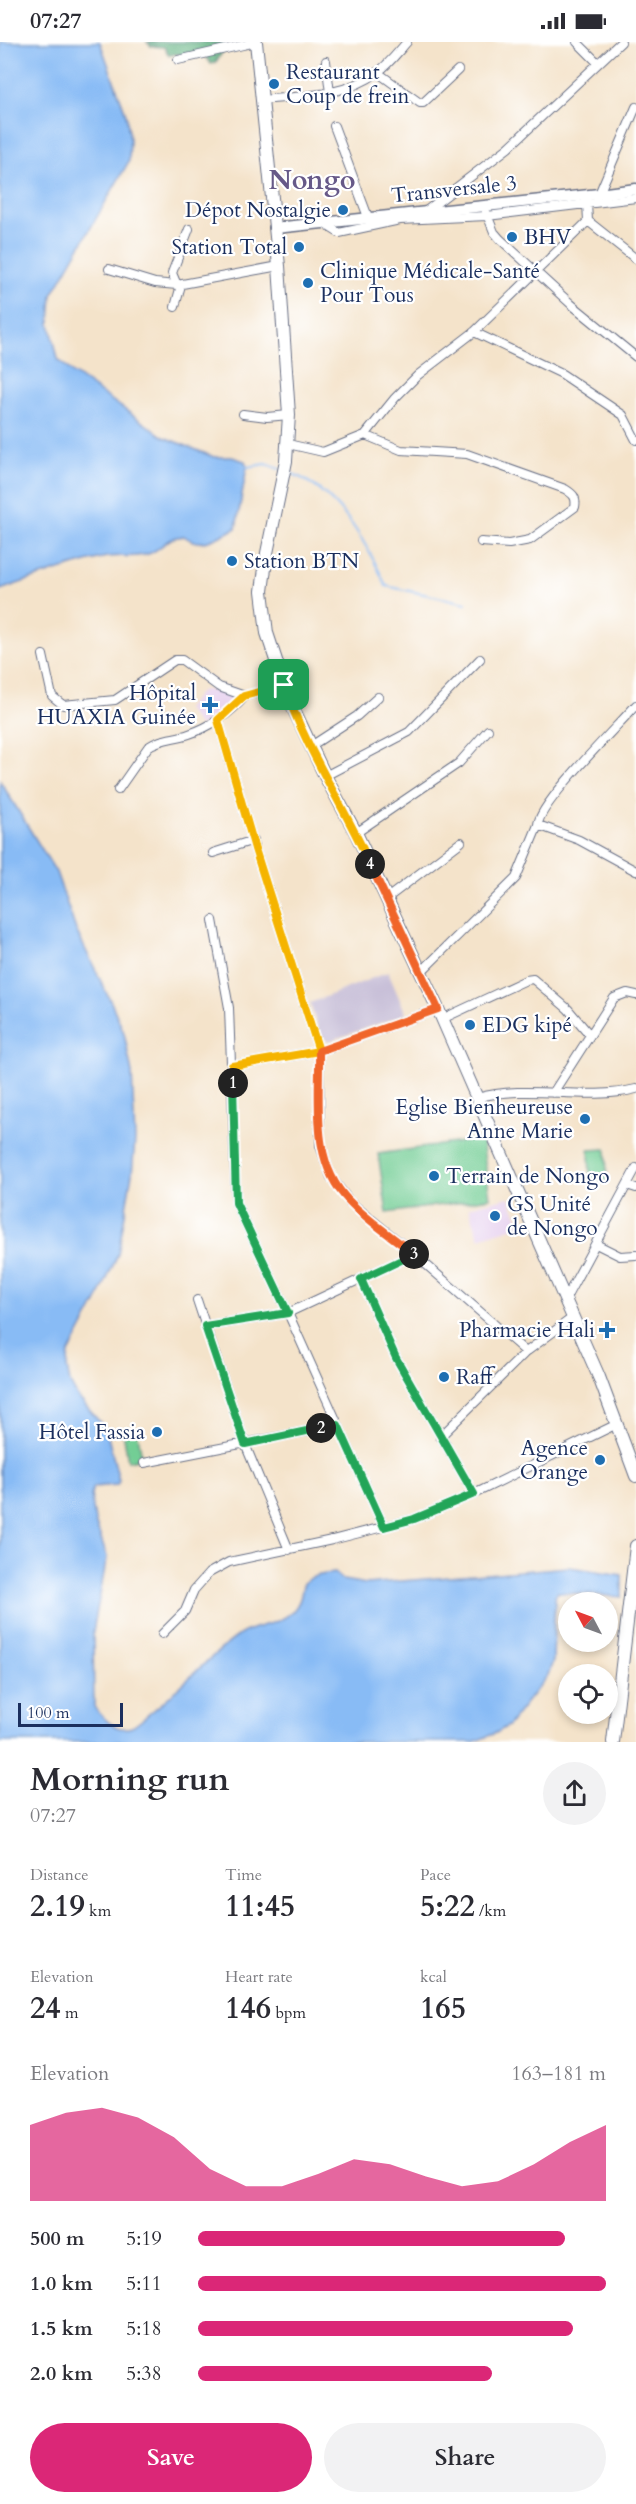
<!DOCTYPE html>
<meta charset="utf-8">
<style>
:root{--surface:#fff;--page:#f2f2f3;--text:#2b2b33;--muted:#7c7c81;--accent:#db2777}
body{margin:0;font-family:Cardo,serif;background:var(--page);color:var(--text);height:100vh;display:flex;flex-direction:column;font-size:22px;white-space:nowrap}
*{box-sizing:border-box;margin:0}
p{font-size:20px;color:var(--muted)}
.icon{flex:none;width:33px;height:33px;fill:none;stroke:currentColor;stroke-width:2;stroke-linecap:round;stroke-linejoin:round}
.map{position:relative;height:1700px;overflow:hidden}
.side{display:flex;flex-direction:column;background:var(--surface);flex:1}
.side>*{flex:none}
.needle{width:39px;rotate:311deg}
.tools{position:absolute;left:558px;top:1550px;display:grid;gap:12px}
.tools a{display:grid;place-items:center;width:60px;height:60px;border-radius:50%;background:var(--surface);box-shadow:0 3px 9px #0003;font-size:30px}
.scale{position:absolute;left:18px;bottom:15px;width:105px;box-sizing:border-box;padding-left:6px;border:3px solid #1b2f5e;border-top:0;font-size:16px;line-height:21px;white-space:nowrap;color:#1b2f5e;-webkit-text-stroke:4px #fff;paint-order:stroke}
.pin{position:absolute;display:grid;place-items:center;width:51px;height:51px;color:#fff;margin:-26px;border-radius:12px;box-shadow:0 3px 9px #0006}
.km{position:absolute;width:30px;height:30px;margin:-15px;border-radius:50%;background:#222;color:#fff;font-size:16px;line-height:30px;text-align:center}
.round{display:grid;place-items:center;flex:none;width:63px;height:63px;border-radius:32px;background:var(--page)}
.headline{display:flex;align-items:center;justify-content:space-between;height:102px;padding:0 30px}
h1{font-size:33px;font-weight:700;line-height:45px}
.figures{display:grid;grid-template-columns:repeat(3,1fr);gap:9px;height:102px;padding:6px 30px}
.figures div{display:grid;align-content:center}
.figures b{font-size:30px;font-weight:700}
.figures small{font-size:16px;font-weight:400}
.figures p{font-size:16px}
.chart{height:168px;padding:12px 30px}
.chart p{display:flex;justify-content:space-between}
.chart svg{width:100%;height:108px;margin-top:6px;fill:var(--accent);opacity:.7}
.cta{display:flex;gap:12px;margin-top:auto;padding:12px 30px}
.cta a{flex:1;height:69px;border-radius:36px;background:var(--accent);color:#fff;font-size:24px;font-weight:700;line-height:69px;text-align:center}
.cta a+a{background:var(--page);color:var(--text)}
ul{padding:0 30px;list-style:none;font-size:20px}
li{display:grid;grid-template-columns:96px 72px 1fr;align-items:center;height:45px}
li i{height:15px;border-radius:8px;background:var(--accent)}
.status{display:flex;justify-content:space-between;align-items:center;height:42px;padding:0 30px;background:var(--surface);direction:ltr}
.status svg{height:16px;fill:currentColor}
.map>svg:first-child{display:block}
</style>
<div class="status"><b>07:27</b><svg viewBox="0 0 49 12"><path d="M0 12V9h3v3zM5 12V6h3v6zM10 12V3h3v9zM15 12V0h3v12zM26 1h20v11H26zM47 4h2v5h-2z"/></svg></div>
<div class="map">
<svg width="636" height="1700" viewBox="0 0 636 1700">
<rect width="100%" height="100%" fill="#fff"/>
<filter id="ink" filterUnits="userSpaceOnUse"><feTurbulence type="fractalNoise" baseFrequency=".0167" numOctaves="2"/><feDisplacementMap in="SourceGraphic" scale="12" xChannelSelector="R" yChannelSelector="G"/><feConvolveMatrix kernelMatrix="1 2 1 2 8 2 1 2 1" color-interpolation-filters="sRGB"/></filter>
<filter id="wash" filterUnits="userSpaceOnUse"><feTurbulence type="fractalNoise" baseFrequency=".008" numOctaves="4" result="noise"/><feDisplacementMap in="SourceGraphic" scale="24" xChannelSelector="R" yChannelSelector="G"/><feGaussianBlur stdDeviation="1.35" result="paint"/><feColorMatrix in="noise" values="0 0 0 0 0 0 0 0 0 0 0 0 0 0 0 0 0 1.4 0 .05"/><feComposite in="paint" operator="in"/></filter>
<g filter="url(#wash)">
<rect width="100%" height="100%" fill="#f4e3ca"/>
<path fill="#e7d2ef" d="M 202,648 L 220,649 L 234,654 L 236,660 L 212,679 L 199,684 L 186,667 Z
M 509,1155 L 521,1183 L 479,1196 L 469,1165 Z"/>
<path fill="#c8bfd8" d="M 388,930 L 406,972 L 329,999 L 321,996 L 310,961 Z"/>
<path fill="#73ce95" stroke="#477e7a" stroke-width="1.5" d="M 482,1097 L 490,1156 L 387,1171 L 378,1112 Z
M 606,1107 L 607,1139 L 590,1139 L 589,1108 Z
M 137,1386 L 142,1416 L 128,1419 L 123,1389 Z"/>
<path fill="#5eb17e" stroke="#3c706e" stroke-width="1.5" d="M 147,0 L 226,0 L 224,8 L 215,21 L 211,22 L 205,14 L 184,16 L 178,12 L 169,13 L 164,5 L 151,4 Z"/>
<path fill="#88bbf5" stroke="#5275aa" stroke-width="1.5" d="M 0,0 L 100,0 L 126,72 L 130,97 L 129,119 L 52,253 L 50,282 L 58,317 L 73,331 L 164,395 L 214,415 L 232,415 L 245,419 L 247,425 L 236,486 C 217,495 202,508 184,494 C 180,495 174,495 171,497 C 162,502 158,509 148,512 C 132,517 118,512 102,516 C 67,524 34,536 0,548 Z
M 0,739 L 56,830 L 76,888 L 111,960 L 124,991 L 132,1031 L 135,1098 L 132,1132 L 118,1212 L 97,1259 L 69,1311 L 67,1326 L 70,1341 L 77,1354 L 106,1387 L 119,1438 L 117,1443 L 93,1445 L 91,1452 L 95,1479 L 107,1515 L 93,1589 L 94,1665 C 104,1676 115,1691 132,1685 C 138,1682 145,1675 150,1671 C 181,1647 209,1613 241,1592 C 257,1582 277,1584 292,1570 C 312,1549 287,1535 335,1531 L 343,1538 L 366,1542 L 569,1525 L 622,1533 L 622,1555 L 558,1550 L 555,1554 L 553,1619 L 548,1633 L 508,1684 L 496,1691 L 473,1700 L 0,1700 Z"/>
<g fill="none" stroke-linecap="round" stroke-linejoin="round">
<path stroke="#88bbf5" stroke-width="2" d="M 247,425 L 266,422 L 280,427
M 288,430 C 337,448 366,499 386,544 L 466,561"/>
</g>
</g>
<g filter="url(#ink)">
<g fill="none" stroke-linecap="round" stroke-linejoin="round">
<g stroke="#676e84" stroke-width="10">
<path id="street" d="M 577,0 L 598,21
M 178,18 L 256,0
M 326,19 L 330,51
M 377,30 L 420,61 L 423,61 L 458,28
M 261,58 C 300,54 345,55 378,30 C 389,22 398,10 407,0
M 334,84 L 368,175
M 599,152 L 636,65
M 426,169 L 508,106 L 621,0
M 486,170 L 494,190 L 500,197 L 571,262 L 636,315
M 588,179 L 636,217
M 323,181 L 339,191 L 400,178 L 487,174 L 636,156
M 189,187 L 172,231 L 177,243 L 279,224
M 109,227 L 155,241 L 177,243
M 175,265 L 181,243
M 474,290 L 562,332 L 623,373 L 636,398
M 243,372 L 267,375 L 289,373
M 365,393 L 395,356 L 418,333 L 474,290 L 588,179 L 587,161
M 288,402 L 323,410 L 365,393 L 401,408 L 467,412 L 565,447 C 573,452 577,455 575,465 L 530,498 L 509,502 L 481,500
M 43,613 L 52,654 L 63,663 L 115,658 L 175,618 L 182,618 L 219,645 L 245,654 L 284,643
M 218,678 L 255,807 L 319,1009 L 320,1103 L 331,1135 L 350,1160 L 414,1212 L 526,1310
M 311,704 L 357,674 L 378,655
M 325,734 L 409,690 L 480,617
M 118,748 L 148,705 C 160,696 175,697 189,692 C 210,685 231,671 245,654
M 538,783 L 579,798 L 636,829
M 356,791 L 459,721 L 488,688
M 213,811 L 254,798
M 386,857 L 461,800
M 213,878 L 229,966 L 236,1161 L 288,1271 L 384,1485
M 420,931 L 516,836 L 538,783 C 538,762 618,684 636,663
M 442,977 L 526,938 L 533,937 L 568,967 L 589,992
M 232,1024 L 319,1009 L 438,967
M 553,1051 L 614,956 L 627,951 L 636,953
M 477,1056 C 529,1041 583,1060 636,1047
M 627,1143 L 636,1146
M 596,1202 L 620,1214 L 636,1213
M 361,1237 L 396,1316 L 474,1452
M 197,1258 L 245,1402 L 289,1508
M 565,1258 L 636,1126
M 205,1284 L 288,1271 L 414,1212
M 440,1395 L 526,1310 L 572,1276
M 144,1421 L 338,1383
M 162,1592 L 185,1569 L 194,1548 L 209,1531 L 229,1520 L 332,1498 L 414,1477 L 474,1452 L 617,1382"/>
</g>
<g stroke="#676e84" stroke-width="13">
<path id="secondary" d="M 275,186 L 599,152 L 636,147"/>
</g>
<g stroke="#676e84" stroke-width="14">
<path id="primary" d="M 256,0 L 279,224 L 289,373 L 286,419 L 267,511 L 262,549 L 267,591 L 288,655 L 325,734 L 356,791 L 438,967 L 599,1335 L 636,1434
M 613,1700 L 636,1504"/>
</g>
<use href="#street" stroke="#fff" stroke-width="8"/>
<use href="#secondary" stroke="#fff" stroke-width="10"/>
<use href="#primary" stroke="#fff" stroke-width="12"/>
</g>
</g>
<g fill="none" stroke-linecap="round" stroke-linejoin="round" filter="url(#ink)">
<g stroke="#fff" stroke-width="12">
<path id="split-1" d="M 233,1041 L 232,1024 L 319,1009 L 255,807 L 218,678 L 244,654 L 284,643"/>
</g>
<g stroke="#fff" stroke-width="12">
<path id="split-2" d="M 233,1041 L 236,1161 L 288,1271 L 205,1284 L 245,1402 L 321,1386"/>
</g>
<g stroke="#fff" stroke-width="12">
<path id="split-3" d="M 321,1386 L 338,1383 L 384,1485 L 414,1477 L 474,1452 L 396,1316 L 361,1237 L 414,1212"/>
</g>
<g stroke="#fff" stroke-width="12">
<path id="split-4" d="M 370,822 L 438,967 L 319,1009 C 320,1060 310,1120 349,1159 C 368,1179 393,1195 414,1212"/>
</g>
<g stroke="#fff" stroke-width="12">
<path id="split-5" d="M 284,643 C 305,706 343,762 370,822"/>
</g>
<use href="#split-1" stroke="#f5b400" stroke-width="8"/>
<use href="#split-2" stroke="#22a559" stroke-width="8"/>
<use href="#split-3" stroke="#22a559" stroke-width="8"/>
<use href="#split-4" stroke="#f0652b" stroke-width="8"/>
<use href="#split-5" stroke="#f5b400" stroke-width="8"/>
</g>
<g fill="#1f6fb2" stroke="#fff" stroke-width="2">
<circle cx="274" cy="42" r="6"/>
<circle cx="343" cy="168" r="6"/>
<circle cx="512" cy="195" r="6"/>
<circle cx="299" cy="205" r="6"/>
<circle cx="308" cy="241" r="6"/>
<circle cx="232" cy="519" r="6"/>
<path d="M207 654h6v6h6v6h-6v6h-6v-6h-6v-6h6z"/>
<circle cx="470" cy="983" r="6"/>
<circle cx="585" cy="1077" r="6"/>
<circle cx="434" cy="1134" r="6"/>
<circle cx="495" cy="1174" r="6"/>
<path d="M604 1279h6v6h6v6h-6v6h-6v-6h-6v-6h6z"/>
<circle cx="444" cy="1335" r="6"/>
<circle cx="157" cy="1390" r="6"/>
<circle cx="600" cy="1418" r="6"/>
</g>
<g text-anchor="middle" stroke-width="4.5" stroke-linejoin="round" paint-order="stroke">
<g font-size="21" fill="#1b2f5e" stroke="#fff" text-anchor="start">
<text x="286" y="37">Restaurant<tspan x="286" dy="24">Coup de frein</tspan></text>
<text x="331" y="175" text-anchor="end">Dépot Nostalgie</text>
<text x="524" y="202">BHV</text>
<text x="287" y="212" text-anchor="end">Station Total</text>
<text x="320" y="236">Clinique Médicale-Santé<tspan x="320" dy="24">Pour Tous</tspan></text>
<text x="244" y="526">Station BTN</text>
<text x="196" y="658" text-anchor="end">Hôpital<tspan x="196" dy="24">HUAXIA Guinée</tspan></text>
<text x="482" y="990">EDG kipé</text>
<text x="573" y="1072" text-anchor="end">Eglise Bienheureuse<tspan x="573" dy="24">Anne Marie</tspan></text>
<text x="446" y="1141">Terrain de Nongo</text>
<text x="507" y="1169">GS Unité<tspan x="507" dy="24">de Nongo</tspan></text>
<text x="595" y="1295" text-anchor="end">Pharmacie Hali</text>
<text x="456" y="1342">Raff</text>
<text x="145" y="1397" text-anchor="end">Hôtel Fassia</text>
<text x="588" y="1413" text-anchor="end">Agence<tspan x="588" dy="24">Orange</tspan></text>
</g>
<g font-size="21" fill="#1b2f5e" stroke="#fff">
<text transform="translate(454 147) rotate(-6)" y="7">Transversale 3</text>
</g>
<g font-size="27" font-weight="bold" fill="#675988" stroke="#fff">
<text x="312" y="147">Nongo</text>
</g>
</g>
</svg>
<div class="tools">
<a><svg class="needle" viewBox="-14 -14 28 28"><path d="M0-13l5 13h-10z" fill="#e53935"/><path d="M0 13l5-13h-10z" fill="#7c7c81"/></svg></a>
<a><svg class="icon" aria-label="locate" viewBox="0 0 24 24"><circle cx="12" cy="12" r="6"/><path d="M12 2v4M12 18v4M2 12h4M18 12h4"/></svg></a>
</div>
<div class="scale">100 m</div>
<div class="pin" style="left:284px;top:643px;background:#1e9e55"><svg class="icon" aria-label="arrive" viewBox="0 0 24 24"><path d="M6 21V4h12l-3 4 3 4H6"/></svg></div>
<b class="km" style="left:233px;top:1041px">1</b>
<b class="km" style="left:321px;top:1386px">2</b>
<b class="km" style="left:414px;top:1212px">3</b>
<b class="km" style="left:370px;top:822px">4</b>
</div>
<section class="side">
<div class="headline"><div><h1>Morning run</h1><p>07:27</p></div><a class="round"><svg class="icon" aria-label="share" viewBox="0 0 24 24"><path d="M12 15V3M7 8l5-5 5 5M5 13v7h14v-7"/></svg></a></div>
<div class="figures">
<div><p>Distance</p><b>2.19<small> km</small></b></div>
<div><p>Time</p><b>11:45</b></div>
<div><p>Pace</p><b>5:22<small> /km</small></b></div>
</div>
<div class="figures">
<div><p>Elevation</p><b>24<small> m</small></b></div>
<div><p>Heart rate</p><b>146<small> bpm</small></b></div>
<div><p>kcal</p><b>165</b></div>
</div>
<div class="chart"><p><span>Elevation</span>163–181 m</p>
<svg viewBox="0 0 160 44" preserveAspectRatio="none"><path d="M0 44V13L10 8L20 6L30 10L40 18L50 31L60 38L70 38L80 33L90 27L100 29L110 34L120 38L130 36L140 29L150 20L160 13V44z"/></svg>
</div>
<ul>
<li><b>500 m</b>5:19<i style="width:90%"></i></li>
<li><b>1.0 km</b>5:11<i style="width:100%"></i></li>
<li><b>1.5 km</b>5:18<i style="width:92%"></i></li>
<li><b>2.0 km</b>5:38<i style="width:72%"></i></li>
</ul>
<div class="cta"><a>Save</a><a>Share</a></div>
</section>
